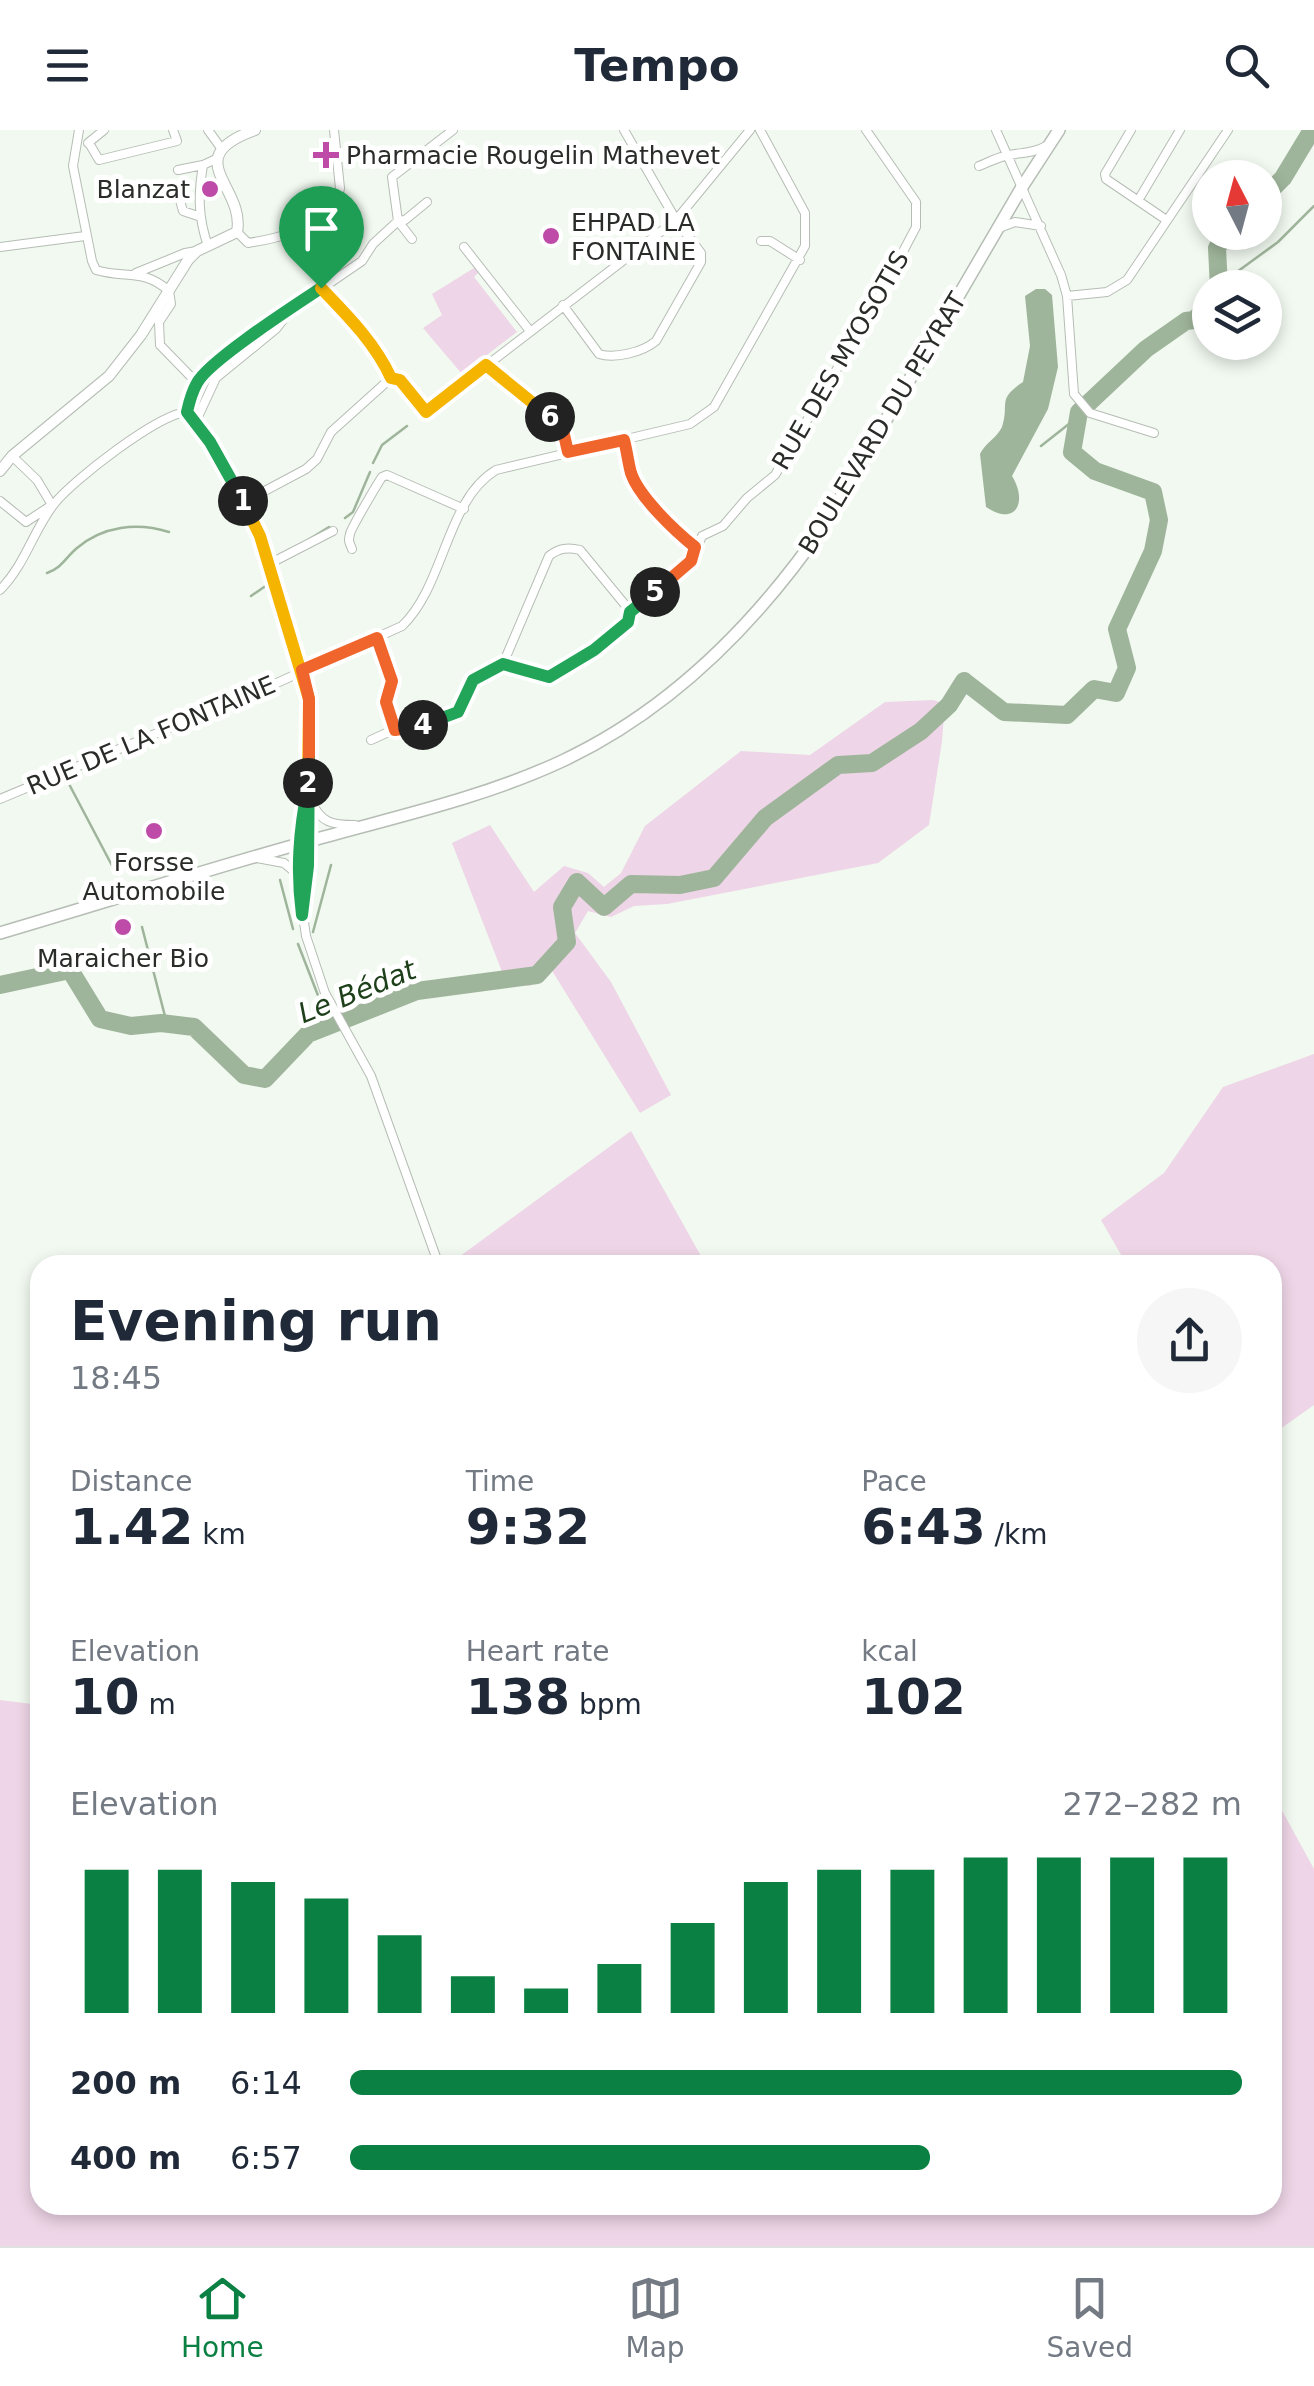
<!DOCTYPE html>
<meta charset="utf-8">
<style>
:root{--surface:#fff;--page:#f6f6f7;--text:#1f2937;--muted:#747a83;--line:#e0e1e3;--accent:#0b8043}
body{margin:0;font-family:"DejaVu Sans",sans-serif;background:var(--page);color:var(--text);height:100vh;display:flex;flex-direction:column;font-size:38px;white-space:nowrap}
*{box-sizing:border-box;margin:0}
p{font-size:32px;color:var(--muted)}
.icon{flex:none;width:55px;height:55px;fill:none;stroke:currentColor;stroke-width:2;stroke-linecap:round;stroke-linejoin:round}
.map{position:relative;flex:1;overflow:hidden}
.sheet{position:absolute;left:30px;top:1125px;width:1252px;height:960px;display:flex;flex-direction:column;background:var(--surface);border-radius:30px;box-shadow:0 5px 15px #0003}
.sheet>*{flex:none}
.needle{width:65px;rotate:354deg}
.buttons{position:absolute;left:1192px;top:30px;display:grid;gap:20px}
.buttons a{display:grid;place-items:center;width:90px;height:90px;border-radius:50%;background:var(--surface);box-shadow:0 5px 15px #0003;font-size:50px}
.pin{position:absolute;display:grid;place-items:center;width:85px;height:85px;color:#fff;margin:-102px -42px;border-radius:50% 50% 50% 0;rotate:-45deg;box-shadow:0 0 10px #0007}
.pin .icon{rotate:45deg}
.km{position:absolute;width:50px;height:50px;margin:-25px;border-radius:50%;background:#222;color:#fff;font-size:28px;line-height:50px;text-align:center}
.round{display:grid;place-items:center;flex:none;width:105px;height:105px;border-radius:52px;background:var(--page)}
.summary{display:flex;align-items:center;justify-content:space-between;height:170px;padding:0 40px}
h1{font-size:55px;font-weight:800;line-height:75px}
.stats{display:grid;grid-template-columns:repeat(3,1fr);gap:15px;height:170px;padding:10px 40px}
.stats div{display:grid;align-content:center}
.stats b{font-size:50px;font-weight:800}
.stats small{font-size:28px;font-weight:400}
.stats p{font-size:28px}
.chart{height:280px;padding:20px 40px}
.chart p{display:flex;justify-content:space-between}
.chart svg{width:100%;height:180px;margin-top:10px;stroke:var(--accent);stroke-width:6}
ul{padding:0 40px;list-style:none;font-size:32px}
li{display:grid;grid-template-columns:160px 120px 1fr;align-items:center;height:75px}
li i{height:25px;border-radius:12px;background:var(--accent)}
header{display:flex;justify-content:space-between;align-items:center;height:130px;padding:0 40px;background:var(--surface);font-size:45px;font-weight:800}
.tab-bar{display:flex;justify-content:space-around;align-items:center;height:140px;border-top:2px solid var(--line);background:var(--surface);font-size:28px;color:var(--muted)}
.tab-bar a{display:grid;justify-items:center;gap:5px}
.tab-bar .current{color:var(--accent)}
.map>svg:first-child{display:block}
</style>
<header><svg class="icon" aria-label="menu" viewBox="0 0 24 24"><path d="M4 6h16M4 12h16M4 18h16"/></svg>Tempo<svg class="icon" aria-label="search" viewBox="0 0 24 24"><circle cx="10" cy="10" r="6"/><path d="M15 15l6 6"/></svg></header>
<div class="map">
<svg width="1314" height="2116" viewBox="0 0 1314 2116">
<rect width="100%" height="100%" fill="#f1f9f0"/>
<path fill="#eed5e7" d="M 474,138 L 479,142 L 474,147 L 517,202 L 462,244 L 423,198 L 442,185 L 432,164 Z
M 933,570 L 945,574 L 942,611 L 929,695 L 878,733 L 667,774 L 634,776 L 611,787 L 588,781 L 575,803 L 611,852 L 671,965 L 640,983 L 551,839 L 530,856 L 506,852 L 452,713 L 490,695 L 534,762 L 564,736 L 588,743 L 604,757 L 621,743 L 645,696 L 741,621 L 810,625 L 885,572 Z
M 1314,924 L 1314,1275 L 1273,1304 L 1272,1135 L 1127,1135 L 1101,1090 L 1164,1043 L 1223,957 Z
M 631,1001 L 706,1135 L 448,1135 Z
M 0,1570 L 40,1575 L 40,2075 L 1272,2075 L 1273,1664 L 1314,1739 L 1314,2116 L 0,2116 Z"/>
<path fill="#9fb59b" d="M 1036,159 L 1045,159 L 1052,165 L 1058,237 L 1048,279 L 1012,346 C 1028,372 1016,397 986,377 L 980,324 C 985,313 997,308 1002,297 C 1010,273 996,270 1023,252 L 1030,216 L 1025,166 Z"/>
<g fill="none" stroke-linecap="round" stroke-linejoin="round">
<path stroke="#9fb59b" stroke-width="2.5" d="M 1219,155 L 1278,112 L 1314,76
M 1041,316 L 1079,286
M 373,333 L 382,315 L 407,296
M 345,388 L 353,382 L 370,342
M 308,410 L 329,397
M 47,443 C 62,438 65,428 77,418 C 103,396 137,392 169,402
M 251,466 L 267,455
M 69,654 L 117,745
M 280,750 L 293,799
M 142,797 L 167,894
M 313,802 L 331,735
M 298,814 L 319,868
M 326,883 L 330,891 L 334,889"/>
<path stroke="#9fb59b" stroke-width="18" d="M 1265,66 L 1283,48 L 1312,0
M 1219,158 L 1217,118 L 1227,102
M 0,855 L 70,840 L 100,889 L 131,896 L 161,893 L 194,897 L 244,945 L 265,949 L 308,904 L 417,861 L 537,845 L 567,812 L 562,777 L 577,752 L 604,777 L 631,754 L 680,755 L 714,748 L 765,688 L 838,635 L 872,633 L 921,601 L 949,575 L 964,551 L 1004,582 L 1067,585 L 1094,559 L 1116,563 L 1127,538 L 1117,499 L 1153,421 L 1159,390 L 1153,362 L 1095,341 L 1072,322 L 1079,282 L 1146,219 L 1186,191 L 1194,190 L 1210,175"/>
<g stroke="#b6bdb5" stroke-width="10">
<path id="minor" d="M 79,0 L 73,36 L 92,131 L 96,140 C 126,149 143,138 169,161 L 171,174 L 159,192 L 160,215 L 197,253 L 187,282 L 210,312 L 235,353 L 261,406 L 301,540 L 310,592 L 307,656 L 297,724 L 297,744 L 306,806 L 325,863 L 371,946 L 436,1127 L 434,1135
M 208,0 L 221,18
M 996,0 L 1061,145 L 1067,166 L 1074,264 L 1090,283 L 1154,303
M 1131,0 L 1105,44 L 1106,49 L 1165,89
M 88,13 L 104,0
M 89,13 L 99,30 L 177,11 L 173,0
M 979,36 C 987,33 996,28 1005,26 C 1021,22 1033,24 1048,15
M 178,40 L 203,35
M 179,67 L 183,81 L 198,86
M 1139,69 L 1180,0
M 999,98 L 1015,92 L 1041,96
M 237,102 L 248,113 C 281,108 307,100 335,80 L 340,58 L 334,0
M 412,109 L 398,91 L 405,90 L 427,72
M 761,111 L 770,111 L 800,130
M 208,116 C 198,87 198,65 203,35 L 218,28
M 0,117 L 85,106
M 464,117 L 530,201
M 136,143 L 185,123 L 197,121
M 321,158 C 347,185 375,213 391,248
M 1067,166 L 1107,162 L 1127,150 L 1228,0
M 563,175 L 599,224 C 615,229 643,222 656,211 L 701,132 L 701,123 L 676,90 L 624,0
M 486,235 L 497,247 L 561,296 L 568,322
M 391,248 L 400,251 L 426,282 L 676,90 L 750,0
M 197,253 L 242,213 L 362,131 L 373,114 L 398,91 L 392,47 L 453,0
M 196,291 L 216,248 L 276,199 L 283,190 L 284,184
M 624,311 C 627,321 628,333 631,343 C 639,367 675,401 695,417
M 0,371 L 26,392 L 52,375 L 37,350 L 12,326
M 244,372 L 306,339 L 317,329 L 331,302 L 391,248
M 352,419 C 349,411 348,412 350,404 C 351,398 378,353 382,347 L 387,345 L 464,379
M 269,434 L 333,401
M 0,460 C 25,435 33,401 54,374 C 73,350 158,284 187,282
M 377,508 L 392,551 L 385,573 L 395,599 L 403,600 L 452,586 L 458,582 L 473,550 L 503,534 L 549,547 C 572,534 624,508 631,482 L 691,431 L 702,406 L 723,396 L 747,368 L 775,345 L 879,167 L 916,97 L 916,72 L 866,0
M 503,534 L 549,426 C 559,418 568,417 580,420 L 631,482
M 371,610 L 395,599
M 0,669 L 279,552 L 402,496 C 445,455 446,370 496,340 L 690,294 L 714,277 L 805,116 L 805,83 L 760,0
M 311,671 C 321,693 332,695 355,695
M 257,728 L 284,733 L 297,744
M 304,771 L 309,665"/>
</g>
<g stroke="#b6bdb5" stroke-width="12">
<path id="tertiary" d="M 0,341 L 12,326 L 109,246 L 141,205 L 188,130 L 197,121 L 237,102 C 246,57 177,28 255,0"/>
</g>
<g stroke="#b6bdb5" stroke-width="14">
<path id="secondary" d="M 0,803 C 105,772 209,739 313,710 C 395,687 482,668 560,632 C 672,580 758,492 827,391 L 1022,57 L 1059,0"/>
</g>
<use href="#minor" stroke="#fff" stroke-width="8"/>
<use href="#tertiary" stroke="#fff" stroke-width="10"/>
<use href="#secondary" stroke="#fff" stroke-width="11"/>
</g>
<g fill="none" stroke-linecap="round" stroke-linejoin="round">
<g stroke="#fff" stroke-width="20">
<path id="split-1" d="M 243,371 L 210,312 L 187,282 C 189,273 193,260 197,253 C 208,231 297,174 321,158"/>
</g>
<g stroke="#fff" stroke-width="20">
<path id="split-2" d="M 243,371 L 260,406 L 309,569 L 308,653"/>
</g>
<g stroke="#fff" stroke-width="20">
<path id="split-3" d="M 308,653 L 308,656 C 299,701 296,740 302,785 L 308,736 L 309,626"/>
</g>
<g stroke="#fff" stroke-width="20">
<path id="split-4" d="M 309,626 L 309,569 L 302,540 L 377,508 L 392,551 L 386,572 L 395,600 L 423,595"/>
</g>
<g stroke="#fff" stroke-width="20">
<path id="split-5" d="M 423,595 L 458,582 L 473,550 L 503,534 L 549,547 L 594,520 L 628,492 L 630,482 L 655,462"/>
</g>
<g stroke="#fff" stroke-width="20">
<path id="split-6" d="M 550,287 L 562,296 L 568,322 L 624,310 C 627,321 628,332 631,343 C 639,367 675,401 695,417 L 691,431 L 655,462"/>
</g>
<g stroke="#fff" stroke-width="20">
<path id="split-7" d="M 321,158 C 347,185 375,213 391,248 L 400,250 L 426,282 L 486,235 L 550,287"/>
</g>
<use href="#split-1" stroke="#22a559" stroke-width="12"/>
<use href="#split-2" stroke="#f5b400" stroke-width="12"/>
<use href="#split-3" stroke="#22a559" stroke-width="12"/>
<use href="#split-4" stroke="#f0652b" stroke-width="12"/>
<use href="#split-5" stroke="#22a559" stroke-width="12"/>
<use href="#split-6" stroke="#f0652b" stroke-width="12"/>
<use href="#split-7" stroke="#f5b400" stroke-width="12"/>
</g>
<g fill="#bd4ba7" stroke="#fff" stroke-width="4">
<path d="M321 10h10v10h10v10h-10v10h-10v-10h-10v-10h10z"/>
<circle cx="210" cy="59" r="10"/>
<circle cx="551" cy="106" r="10"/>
<circle cx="154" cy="701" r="10"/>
<circle cx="123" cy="797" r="10"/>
</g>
<g text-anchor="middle" stroke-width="10" stroke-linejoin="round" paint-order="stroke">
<g font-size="25" fill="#2a2c29" stroke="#fff" text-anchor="start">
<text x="346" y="34">Pharmacie Rougelin Mathevet</text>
<text x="190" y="68" text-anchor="end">Blanzat</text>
<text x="571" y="101">EHPAD LA<tspan x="571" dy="29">FONTAINE</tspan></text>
<text x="154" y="741" text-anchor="middle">Forsse<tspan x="154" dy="29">Automobile</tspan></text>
<text x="123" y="837" text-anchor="middle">Maraicher Bio</text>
</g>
<g font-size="25" fill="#2a2c29" stroke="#fff">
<text transform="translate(840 230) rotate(-60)" y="9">RUE DES MYOSOTIS</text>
<text transform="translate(882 293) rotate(-59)" y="9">BOULEVARD DU PEYRAT</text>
<text transform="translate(151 605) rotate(-23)" y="9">RUE DE LA FONTAINE</text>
</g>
<g font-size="28" font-style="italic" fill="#1d3f19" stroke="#fff">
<text transform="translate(357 861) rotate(-22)" y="10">Le Bédat</text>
</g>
</g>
</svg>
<div class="buttons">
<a><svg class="needle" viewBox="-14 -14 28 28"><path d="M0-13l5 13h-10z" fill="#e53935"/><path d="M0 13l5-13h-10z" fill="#747a83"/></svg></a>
<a><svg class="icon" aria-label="layers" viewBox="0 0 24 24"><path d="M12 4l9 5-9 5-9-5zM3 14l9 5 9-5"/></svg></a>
</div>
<div class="pin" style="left:321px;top:158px;background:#1e9e55"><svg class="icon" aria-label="arrive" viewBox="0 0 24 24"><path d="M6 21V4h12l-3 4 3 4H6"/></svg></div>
<b class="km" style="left:243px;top:371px">1</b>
<b class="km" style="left:308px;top:653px">2</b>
<b class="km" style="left:423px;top:595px">4</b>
<b class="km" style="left:655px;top:462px">5</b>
<b class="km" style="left:550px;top:287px">6</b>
<section class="sheet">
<div class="summary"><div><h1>Evening run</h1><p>18:45</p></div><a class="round"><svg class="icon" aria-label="share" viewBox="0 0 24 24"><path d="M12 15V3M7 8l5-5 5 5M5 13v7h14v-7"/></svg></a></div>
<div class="stats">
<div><p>Distance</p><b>1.42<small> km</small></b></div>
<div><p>Time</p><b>9:32</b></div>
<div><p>Pace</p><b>6:43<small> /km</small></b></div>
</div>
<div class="stats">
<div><p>Elevation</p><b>10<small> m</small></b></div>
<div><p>Heart rate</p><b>138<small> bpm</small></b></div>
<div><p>kcal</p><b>102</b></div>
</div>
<div class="chart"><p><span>Elevation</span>272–282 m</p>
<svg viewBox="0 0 160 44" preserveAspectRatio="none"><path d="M5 44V9M15 44V9M25 44V12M35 44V16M45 44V25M55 44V35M65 44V38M75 44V32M85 44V22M95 44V12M105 44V9M115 44V9M125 44V6M135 44V6M145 44V6M155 44V6"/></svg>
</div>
<ul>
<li><b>200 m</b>6:14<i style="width:100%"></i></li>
<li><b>400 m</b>6:57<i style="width:65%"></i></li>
</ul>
</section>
</div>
<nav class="tab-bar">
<a class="current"><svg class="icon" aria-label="home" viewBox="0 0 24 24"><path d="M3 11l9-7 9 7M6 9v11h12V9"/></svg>Home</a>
<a><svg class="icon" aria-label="map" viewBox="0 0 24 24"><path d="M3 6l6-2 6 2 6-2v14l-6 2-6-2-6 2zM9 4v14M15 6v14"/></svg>Map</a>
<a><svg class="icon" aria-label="saved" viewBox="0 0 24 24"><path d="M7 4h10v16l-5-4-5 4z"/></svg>Saved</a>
</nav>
